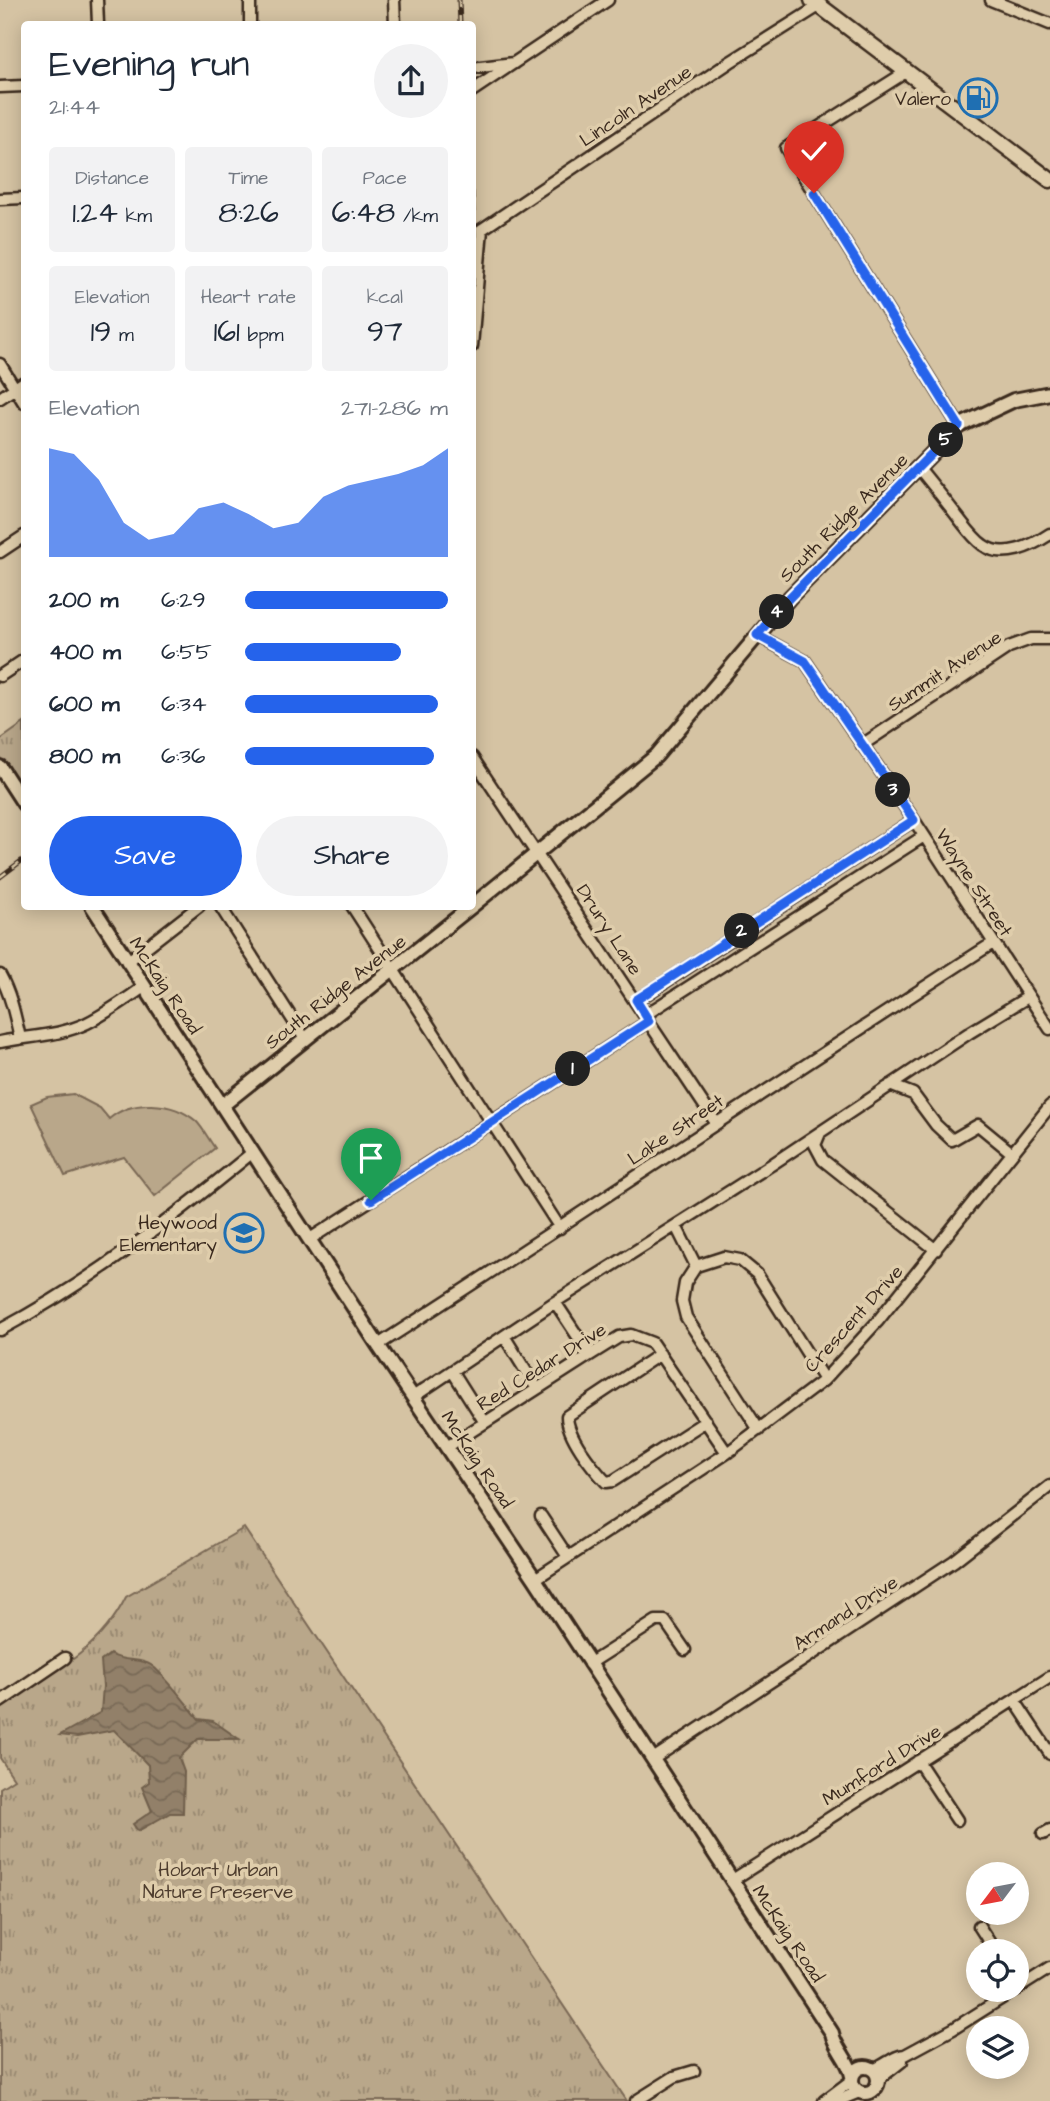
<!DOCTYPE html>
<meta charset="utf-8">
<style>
:root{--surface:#fff;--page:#f2f2f3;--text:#1f2937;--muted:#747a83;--accent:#2563eb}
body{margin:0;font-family:"Architects Daughter",sans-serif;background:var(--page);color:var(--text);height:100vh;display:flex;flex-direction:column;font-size:26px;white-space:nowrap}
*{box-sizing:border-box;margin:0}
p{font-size:23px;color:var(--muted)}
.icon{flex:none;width:38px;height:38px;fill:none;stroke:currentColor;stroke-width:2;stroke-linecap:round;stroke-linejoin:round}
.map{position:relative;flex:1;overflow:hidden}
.panel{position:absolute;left:21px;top:21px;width:455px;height:889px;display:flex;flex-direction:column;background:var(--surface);border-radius:7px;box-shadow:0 4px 18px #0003}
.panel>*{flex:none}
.needle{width:46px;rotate:238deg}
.buttons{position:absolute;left:966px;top:1862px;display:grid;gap:14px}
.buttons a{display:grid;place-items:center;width:63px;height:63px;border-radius:50%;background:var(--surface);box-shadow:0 4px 18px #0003;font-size:35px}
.pin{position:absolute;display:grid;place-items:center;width:60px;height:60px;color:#fff;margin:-72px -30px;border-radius:50% 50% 50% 0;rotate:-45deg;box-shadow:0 0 7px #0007}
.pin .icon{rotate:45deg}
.km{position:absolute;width:35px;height:35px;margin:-18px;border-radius:50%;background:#222;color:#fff;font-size:19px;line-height:35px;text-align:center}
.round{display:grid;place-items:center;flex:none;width:74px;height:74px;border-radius:37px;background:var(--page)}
.summary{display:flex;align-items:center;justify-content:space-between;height:119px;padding:0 28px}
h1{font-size:38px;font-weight:600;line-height:52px}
.metrics{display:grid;grid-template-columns:repeat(3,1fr);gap:10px;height:119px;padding:7px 28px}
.metrics div{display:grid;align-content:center;border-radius:7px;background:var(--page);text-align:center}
.metrics b{font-size:30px;font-weight:600}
.metrics small{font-size:19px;font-weight:400}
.metrics p{font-size:19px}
.chart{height:196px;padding:14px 28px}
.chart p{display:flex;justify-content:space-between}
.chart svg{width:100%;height:126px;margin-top:7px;fill:var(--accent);opacity:.7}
.primary-button{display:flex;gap:14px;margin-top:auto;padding:14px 28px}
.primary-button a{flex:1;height:80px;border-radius:42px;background:var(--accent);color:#fff;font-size:28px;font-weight:600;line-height:80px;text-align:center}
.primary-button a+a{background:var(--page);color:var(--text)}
ul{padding:0 28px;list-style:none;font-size:23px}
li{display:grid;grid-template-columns:112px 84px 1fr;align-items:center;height:52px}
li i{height:18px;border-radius:9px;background:var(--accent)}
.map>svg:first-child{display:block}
</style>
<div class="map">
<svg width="1050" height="2101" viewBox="0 0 1050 2101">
<defs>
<pattern id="park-tufts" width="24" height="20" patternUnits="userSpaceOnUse" patternTransform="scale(1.75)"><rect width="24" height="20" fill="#b9a78a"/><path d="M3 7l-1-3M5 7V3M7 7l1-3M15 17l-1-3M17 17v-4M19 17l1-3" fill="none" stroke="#988870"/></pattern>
<pattern id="water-waves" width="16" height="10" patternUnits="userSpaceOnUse" patternTransform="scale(1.75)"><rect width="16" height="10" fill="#928069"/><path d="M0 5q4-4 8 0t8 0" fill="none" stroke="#786956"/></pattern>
</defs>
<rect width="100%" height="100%" fill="#d5c3a3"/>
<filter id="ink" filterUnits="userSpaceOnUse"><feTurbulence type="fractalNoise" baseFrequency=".0143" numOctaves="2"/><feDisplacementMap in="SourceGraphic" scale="14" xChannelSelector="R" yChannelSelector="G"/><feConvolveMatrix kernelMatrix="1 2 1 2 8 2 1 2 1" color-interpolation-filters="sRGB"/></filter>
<g filter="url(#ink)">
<path fill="#b9a78a" stroke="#7a6854" stroke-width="2" d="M 73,1094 L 100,1108 L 109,1119 C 132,1099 172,1101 196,1121 C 203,1128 209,1140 215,1148 L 155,1196 L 124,1157 L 65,1176 L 31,1104 L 47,1097 Z"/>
<path fill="url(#park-tufts)" stroke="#7a6854" stroke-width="2" d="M 24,723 L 24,803 L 0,766 L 0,740 Z
M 244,1528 L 627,2101 L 0,2101 L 0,1788 L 14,1779 L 0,1758 L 0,1704 C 51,1674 99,1652 126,1597 Z"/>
<path fill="url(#water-waves)" stroke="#6f5e4b" stroke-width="2" d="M 110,1654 C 125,1663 140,1657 151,1665 C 165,1675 187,1705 199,1719 L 213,1721 L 239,1739 L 198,1739 L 179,1758 L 184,1772 L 183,1813 L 170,1813 L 138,1831 L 133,1824 L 152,1811 L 142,1787 L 149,1782 L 148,1765 L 114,1730 L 77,1737 L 60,1735 L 101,1712 L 103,1686 L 101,1661 Z"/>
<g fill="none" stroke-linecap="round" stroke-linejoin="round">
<g stroke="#3b2a1e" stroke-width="15">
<path id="minor" d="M 97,0 L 98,24
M 250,0 L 250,24
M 394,0 L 395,24
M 991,0 L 1050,24
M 472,68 L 514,63
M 906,72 L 786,148 L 959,426
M 0,87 L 24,86
M 472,91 L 608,0
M 0,199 L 24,198
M 472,236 L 730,62 L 819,6
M 472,346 L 482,229
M 0,364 L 24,403
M 0,398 L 24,382
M 919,468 C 932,484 945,500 957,516 C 965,526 973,538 983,545 C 1003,560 1032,546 1050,534
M 0,552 L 24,536
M 757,635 L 805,661 L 914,820 L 1050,1029
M 0,676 L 24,660
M 862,745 L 1009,647 L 1031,639 L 1050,639
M 472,757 L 716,1123
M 220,906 L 305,1039
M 352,906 L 560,1228
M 127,962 L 199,906
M 0,975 C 11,995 15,1016 20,1038
M 636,1001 L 914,820
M 645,1015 L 924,836
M 0,1042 C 29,1036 60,1036 87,1023 C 107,1013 126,999 144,987
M 890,1085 L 913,1094 L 936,1125 L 952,1140 L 978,1125 L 1012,1153
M 820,1133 L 815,1145 L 823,1160 L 936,1250
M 676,1226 L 696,1266
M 310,1239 L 649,1021
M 555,1302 L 590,1355
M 0,1330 C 94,1280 171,1219 253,1152
M 504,1336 L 537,1389
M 378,1345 C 584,1213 787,1075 993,943
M 660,1354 L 567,1416 C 567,1436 592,1467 606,1482 L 613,1481 L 706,1421
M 453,1372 L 484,1421
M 413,1397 L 555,1302 L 771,1165 L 969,1033 L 1028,997
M 759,1430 L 686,1317 L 682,1301 L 685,1283 L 696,1266 L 724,1257 L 740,1260 L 757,1274 L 824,1380
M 447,1447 L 590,1355 L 619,1337 L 631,1335 L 652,1343 L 727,1453
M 541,1516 L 568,1557
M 535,1579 L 727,1453 L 824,1380 L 877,1322 L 1050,1106
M 589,1664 L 656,1621 L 665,1621 L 685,1650
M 1015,1701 L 1050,1754
M 0,1702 L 65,1658
M 653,1759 L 954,1561 L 1050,1486
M 918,1761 L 957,1820
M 1043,1834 L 1050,1830
M 731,1881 L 1050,1677
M 979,1926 L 995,1951
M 1017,1989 L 1050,1968
M 874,2069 C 885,2066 894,2055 905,2055 L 953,2029 L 1015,1990
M 879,2079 L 902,2061
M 636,2101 L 674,2077 L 694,2071
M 824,2101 L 852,2080
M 837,2101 L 859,2092"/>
</g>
<g stroke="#3b2a1e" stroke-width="18">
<path id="tertiary" d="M 0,767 L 24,804
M 92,906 L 378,1345 L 535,1579 L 832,2033 C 835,2049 849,2059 852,2076
M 472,906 L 656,756 L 790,597 L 959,426 L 1014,400 L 1050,393
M 223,1105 L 472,906
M852 2080a13 13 0 1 1 26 0a13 13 0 1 1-26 0Z"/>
</g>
<g stroke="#3b2a1e" stroke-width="19">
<path id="secondary" d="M 812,0 L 1050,180"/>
</g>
<use href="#minor" stroke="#dfcdab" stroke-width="10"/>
<use href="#tertiary" stroke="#dfcdab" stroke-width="12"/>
<use href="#secondary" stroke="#dfcdab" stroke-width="14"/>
<g stroke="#3b2a1e" stroke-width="5">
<path id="rail" d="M 459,0 L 460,24
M 472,192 L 474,234 L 472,285
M 0,877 L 24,859"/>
</g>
<use href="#rail" stroke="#dfcdab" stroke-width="2.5" stroke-dasharray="8" stroke-linecap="butt"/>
</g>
</g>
<g fill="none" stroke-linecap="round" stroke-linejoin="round" filter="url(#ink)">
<g stroke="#fff" stroke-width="14">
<path id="route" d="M 371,1200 L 649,1021 L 636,1000 L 914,820 L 805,661 L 757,635 L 790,597 L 959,426 L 814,193"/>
</g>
<use href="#route" stroke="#2563eb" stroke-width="9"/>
</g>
<defs>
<g id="fuel-ring" transform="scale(2.0125)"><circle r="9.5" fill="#dfcdab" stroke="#1f6fb2" stroke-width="1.5"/><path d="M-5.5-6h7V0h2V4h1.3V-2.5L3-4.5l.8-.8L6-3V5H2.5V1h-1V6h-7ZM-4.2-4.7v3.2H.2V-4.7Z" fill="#1f6fb2"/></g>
<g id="school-ring" transform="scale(2.0125)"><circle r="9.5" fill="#dfcdab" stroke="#1f6fb2" stroke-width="1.5"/><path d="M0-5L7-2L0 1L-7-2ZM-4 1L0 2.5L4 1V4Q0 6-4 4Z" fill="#1f6fb2"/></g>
</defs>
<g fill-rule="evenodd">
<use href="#fuel-ring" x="978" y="98"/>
<use href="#school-ring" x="244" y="1233"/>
</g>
<g text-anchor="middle" stroke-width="7" stroke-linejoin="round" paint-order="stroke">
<g font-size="19" fill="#3b2a1e" stroke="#dfcdab" text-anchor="end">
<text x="951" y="105">Valero</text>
<text x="217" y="1229">Heywood<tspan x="217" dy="22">Elementary</tspan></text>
</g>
<g font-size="19" fill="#3b2a1e" stroke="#dfcdab">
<text transform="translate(635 105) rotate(-34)" y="7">Lincoln Avenue</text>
<text transform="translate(843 517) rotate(-45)" y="7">South Ridge Avenue</text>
<text transform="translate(944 670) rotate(-33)" y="7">Summit Avenue</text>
<text transform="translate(975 882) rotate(57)" y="7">Wayne Street</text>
<text transform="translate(610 929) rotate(57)" y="7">Drury Lane</text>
<text transform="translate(166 985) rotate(56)" y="7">McKaig Road</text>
<text transform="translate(335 991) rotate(-38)" y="7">South Ridge Avenue</text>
<text transform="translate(675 1129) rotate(-34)" y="7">Lake Street</text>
<text transform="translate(853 1318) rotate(-48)" y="7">Crescent Drive</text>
<text transform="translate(541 1366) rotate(-32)" y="7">Red Cedar Drive</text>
<text transform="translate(478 1459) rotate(56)" y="7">McKaig Road</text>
<text transform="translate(845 1612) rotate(-33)" y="7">Armand Drive</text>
<text transform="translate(881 1764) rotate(-32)" y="7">Mumford Drive</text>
<text transform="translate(789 1933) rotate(56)" y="7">McKaig Road</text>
</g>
<g font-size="19" fill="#4e3d2e" stroke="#dfcdab">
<text x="218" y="1876">Hobart Urban<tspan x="218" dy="22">Nature Preserve</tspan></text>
</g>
</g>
</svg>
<div class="buttons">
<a><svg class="needle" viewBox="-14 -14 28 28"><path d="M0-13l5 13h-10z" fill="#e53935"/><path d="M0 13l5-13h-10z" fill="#747a83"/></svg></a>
<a><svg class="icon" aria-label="locate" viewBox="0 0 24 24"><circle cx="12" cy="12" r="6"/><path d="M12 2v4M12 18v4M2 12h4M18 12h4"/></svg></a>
<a><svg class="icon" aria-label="layers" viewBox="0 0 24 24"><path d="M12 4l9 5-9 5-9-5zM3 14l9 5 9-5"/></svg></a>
</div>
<div class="pin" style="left:371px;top:1200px;background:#1e9e55"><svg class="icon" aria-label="arrive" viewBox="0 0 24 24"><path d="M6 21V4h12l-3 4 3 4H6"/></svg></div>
<div class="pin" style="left:814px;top:193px;background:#d93025"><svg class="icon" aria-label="check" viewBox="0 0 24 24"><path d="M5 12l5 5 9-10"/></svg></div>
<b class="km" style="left:573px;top:1069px">1</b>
<b class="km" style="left:742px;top:931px">2</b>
<b class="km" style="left:893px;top:790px">3</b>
<b class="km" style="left:777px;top:612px">4</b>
<b class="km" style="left:946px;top:440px">5</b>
<section class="panel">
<div class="summary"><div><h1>Evening run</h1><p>21:44</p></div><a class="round"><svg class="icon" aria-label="share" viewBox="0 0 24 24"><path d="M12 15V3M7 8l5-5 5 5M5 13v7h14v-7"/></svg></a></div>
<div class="metrics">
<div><p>Distance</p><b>1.24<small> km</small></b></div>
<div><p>Time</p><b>8:26</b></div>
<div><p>Pace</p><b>6:48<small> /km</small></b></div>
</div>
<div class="metrics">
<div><p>Elevation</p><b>19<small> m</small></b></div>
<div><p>Heart rate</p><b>161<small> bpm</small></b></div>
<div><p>kcal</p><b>97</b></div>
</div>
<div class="chart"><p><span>Elevation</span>271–286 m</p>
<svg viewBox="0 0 160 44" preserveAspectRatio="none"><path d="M0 44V6L10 8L20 17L30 32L40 38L50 36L60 27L70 25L80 29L90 34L100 32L110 23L120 19L130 17L140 15L150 12L160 6V44z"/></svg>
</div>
<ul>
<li><b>200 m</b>6:29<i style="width:100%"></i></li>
<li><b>400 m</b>6:55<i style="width:77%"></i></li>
<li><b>600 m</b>6:34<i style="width:95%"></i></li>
<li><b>800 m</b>6:36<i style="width:93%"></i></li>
</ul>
<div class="primary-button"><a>Save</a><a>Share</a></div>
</section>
</div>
